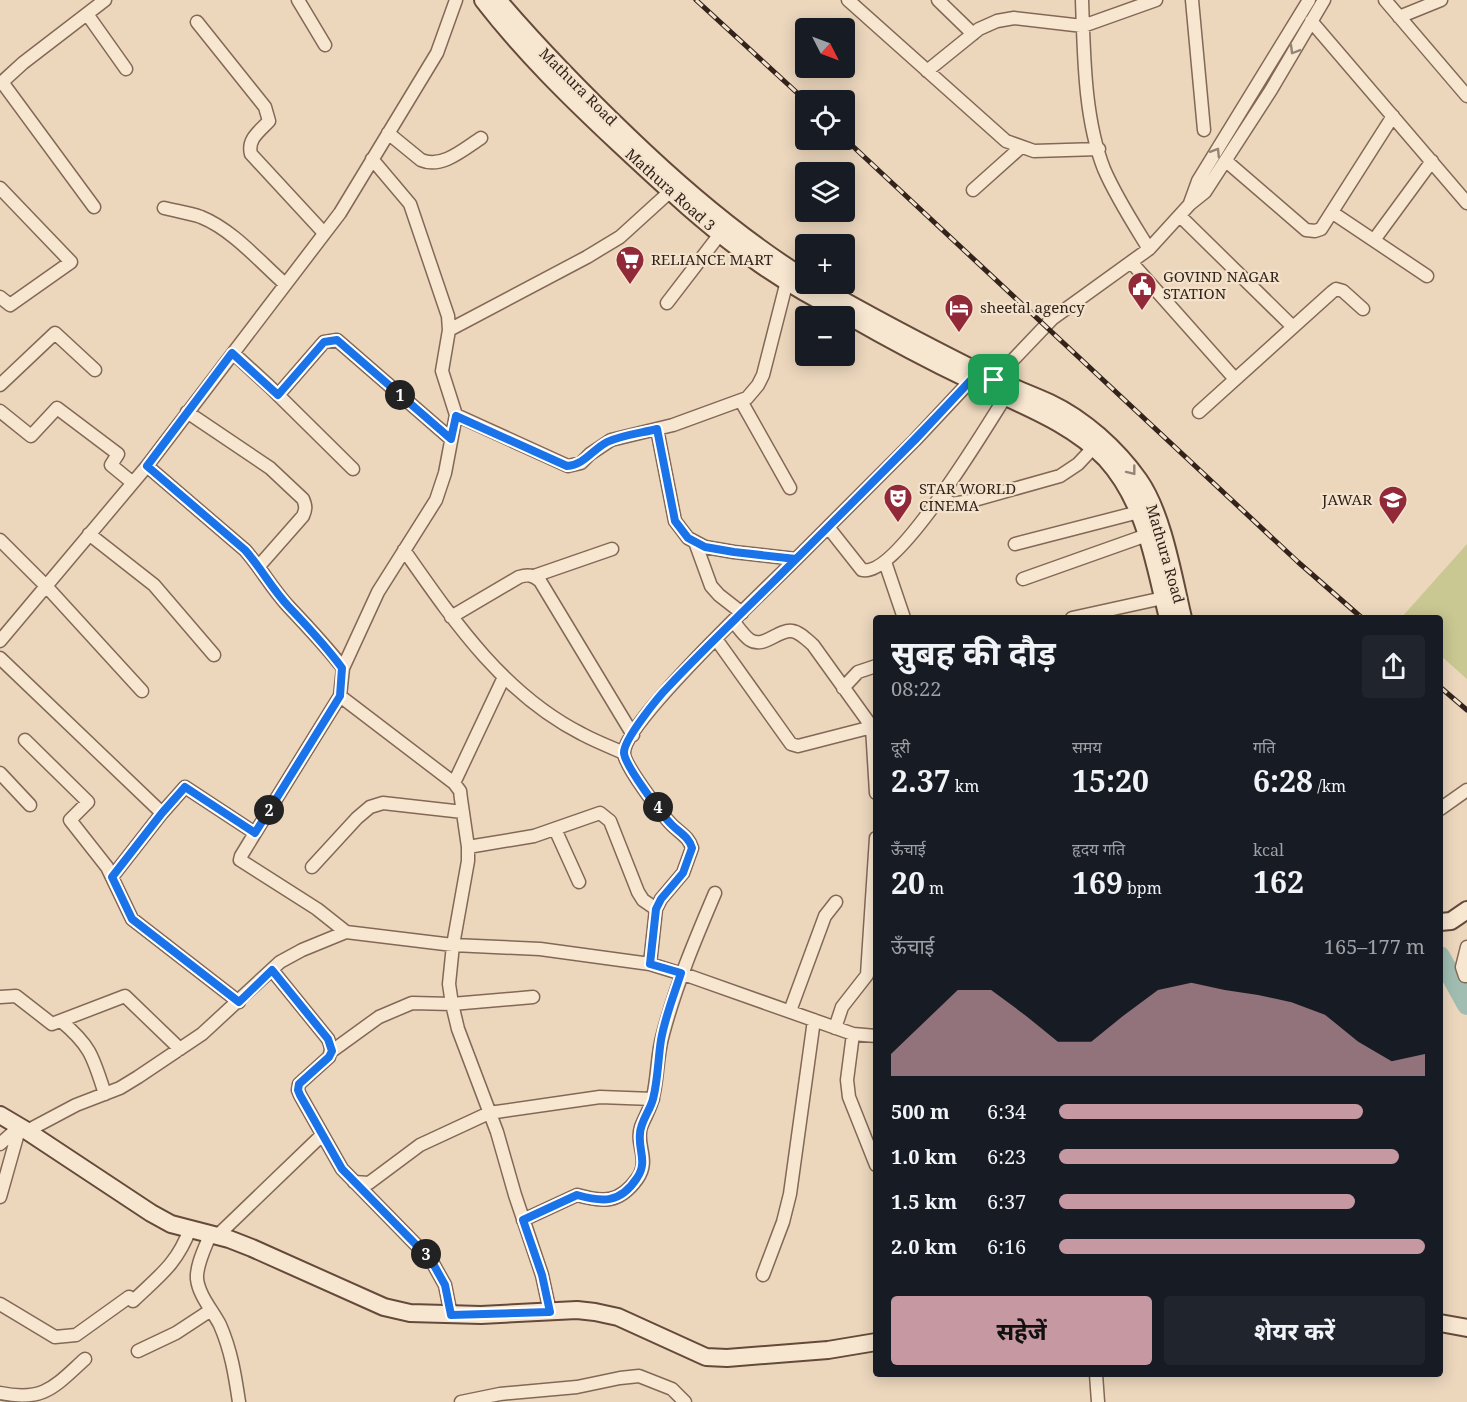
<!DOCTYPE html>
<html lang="hi">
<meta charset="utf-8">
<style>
:root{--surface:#171b24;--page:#20242c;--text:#f1f3f6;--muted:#9ea1a6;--accent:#c698a1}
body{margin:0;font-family:"Noto Serif","Noto Sans Devanagari",serif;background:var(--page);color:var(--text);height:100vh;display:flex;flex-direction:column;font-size:22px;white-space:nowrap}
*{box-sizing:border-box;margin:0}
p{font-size:20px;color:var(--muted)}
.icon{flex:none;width:33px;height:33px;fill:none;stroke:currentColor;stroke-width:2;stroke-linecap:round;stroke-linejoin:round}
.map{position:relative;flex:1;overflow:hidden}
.panel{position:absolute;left:873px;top:615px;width:570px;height:762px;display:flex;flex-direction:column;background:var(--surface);border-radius:6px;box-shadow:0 3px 15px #0003}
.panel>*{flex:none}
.needle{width:39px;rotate:132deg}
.controls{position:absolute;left:795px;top:18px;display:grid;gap:12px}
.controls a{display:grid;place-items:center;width:60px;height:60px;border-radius:6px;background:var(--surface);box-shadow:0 3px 15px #0003;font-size:30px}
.pin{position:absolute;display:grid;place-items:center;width:51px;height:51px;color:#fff;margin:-26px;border-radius:12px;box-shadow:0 3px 9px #0006}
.km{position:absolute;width:30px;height:30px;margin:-15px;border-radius:50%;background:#222;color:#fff;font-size:16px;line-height:30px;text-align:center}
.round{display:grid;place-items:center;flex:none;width:63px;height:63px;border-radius:6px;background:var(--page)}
.summary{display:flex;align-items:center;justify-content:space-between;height:102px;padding:0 18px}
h1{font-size:33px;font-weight:700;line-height:45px}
.figures{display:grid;grid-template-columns:repeat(3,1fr);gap:9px;height:102px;padding:6px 18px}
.figures div{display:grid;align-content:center}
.figures b{font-size:30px;font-weight:700}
.figures small{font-size:16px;font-weight:400}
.figures p{font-size:16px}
.chart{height:168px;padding:12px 18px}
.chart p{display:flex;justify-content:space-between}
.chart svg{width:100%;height:108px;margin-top:6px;fill:var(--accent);opacity:.7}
.action{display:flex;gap:12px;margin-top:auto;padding:12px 18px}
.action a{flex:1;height:69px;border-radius:6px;background:var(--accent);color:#111;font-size:24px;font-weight:700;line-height:69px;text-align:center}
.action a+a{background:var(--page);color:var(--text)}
ul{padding:0 18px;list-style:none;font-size:20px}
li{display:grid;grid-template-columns:96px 72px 1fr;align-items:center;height:45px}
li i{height:15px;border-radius:8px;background:var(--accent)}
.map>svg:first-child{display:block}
</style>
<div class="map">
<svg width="1467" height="1402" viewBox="0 0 1467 1402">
<rect width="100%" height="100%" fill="#ecd7bd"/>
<path fill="#c9c892" d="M 1467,544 L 1467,679 L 1440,655 L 1440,618 L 1401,618 Z"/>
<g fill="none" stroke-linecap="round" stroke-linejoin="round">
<path stroke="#a1bdb1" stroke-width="20" d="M 1440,956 L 1467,1005"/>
<g stroke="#836857" stroke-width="15">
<path id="street" d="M 298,0 L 325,45
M 848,0 L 1006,141 L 1034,151 L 1099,149
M 938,0 L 973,34
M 1082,0 C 1084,54 1084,118 1104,169 C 1116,197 1133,223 1149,249
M 1192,0 L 1204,130
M 1385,0 L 1467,96
M 87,14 L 126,69
M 1399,17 L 1441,0
M 1311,21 L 1467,203
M 197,22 L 265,107 L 269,121 C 260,131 247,139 251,154 L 324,233
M 927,71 L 979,29 L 997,21 L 1014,18 L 1083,26 L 1156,0
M 2,82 L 94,207
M 0,84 L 23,63 L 105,0
M 388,133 L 421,160 C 442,169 464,149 481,138
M 1226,161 L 1306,230 L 1315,231 L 1321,229 L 1393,116
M 0,188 L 71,262 L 10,305 L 0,297
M 973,190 L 1020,148
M 1190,203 L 1198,181 L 1309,0
M 164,208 C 176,211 189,213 201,217 C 233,230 259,261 285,284
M 1333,213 L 1427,276
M 1180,216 L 1293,327
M 1374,240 L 1432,161
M 1131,262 L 1235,379
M 667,303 L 720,234
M 449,330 L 587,257 L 620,237 L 675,187
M 233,353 L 269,386 L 353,469
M 0,385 L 55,333 L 95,370
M 989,385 L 1052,319 L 1149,249 L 1190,204 L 1205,192 L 1271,90 L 1324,0
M 278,395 L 324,342 L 337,340 L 451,439
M 741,401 L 790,488
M 0,411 L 31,436 L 57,408 L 118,454 L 111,465 L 128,479
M 187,412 L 270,468 L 303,499 C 306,506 306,509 303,516 L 259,566
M 1199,412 L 1332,292 L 1336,289 L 1343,291 L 1363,309
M 456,415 L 568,466 L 581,463 L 590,454 L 611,440 L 673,425 L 747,398 L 758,385 L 763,375 L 787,281
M 657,429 L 675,521 L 688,538 L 705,547 L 734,552 L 796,559 L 915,440 L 975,376
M 147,466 L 245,550 C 261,568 272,589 289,607 C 308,627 326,646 343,668
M 941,495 L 951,504 L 971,501 L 1060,476 L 1078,464 L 1093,448
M 828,527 L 862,570 C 897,578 986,427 1006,396
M 89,534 L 154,585 L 214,655
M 0,540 L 46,586 L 142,691
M 695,542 L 711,586 L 719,595 L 742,613
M 1015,544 L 1139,512
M 404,550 C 453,620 503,694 582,734 C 595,741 610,747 624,753
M 885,562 L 904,618
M 534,576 L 612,549
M 1023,579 L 1147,535
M 451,617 L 519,577 C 528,574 533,575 540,581 L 633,735
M 1072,618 L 1163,598
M 716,639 L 791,744 L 798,746 L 872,727 L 813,645 C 807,640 800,632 792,631 C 778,629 764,649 750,640 C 744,636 738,627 734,622
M 0,641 L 147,466 L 340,213 L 437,53 L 456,0
M 0,658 L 162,813
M 843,688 L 858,672 L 876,666
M 340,696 L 454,783 L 460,791 L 461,799 L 468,847 L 468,861 L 453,945 L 449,984 L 452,1004 L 458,1029 L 497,1132 L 515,1195 L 542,1275 L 550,1312
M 876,726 L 872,727 L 876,793
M 25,740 L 88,802 L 70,820 L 107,867 L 132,919 L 239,1002
M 0,773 L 30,805
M 454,783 L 504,677
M 1440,809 L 1467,790
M 555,829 L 579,882
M 255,833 L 241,856 L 240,860 L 317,909 L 346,932
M 468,847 L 534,836 L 600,813 L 610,821 L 638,892 L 643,900 L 656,909
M 312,867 L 357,818 L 370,807 L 383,803 L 463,812
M 112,877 L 162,813 L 185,787 L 255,833 L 340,696 L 343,668 L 378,592 L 436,500 L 445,473 L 456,415 L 442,371 L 449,330 L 448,316 L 410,204 L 372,159
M 1467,947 L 1462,967 L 1465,976 L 1467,976
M 650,964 L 656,909 L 661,899 L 683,873 L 692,848 C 689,837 680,833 672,825 C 662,815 624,765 624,753 C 624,722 768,587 796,559
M 272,970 L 328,1039 C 331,1046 332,1050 329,1057 L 299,1084 L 298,1090 L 300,1095 L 342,1169 L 431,1260 L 445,1285 L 451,1315
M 0,997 L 16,996 L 52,1024 L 125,996 L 180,1049
M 790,1011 L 825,916 L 836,902
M 61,1021 C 91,1046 93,1057 105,1094
M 835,1028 L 842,1007 L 867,975 L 876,838
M 853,1034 L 847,1080 L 849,1097 L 876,1165
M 332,1051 L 379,1017 L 412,1003 L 452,1004 L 533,997
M 27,1131 L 76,1105 L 120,1088 L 138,1077 L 202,1034 L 280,962 L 302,950 L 346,932 L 453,945 L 540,949 L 650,964 L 692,977 L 853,1034 L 876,1036
M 0,1144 L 17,1129
M 354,1182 L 369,1183 L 420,1145 L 489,1113 L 600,1097 L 653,1099
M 0,1197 L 20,1126
M 523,1220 L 577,1195 C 602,1202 619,1204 637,1179 C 651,1160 635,1145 641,1127 C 645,1116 651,1108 653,1097 C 658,1076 657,1054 663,1034 C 676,985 695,940 715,893
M 210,1235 C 205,1248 196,1265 197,1279 C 199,1296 213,1311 220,1325 C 231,1350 235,1375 239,1402
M 217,1236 L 322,1135
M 763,1275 L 783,1222 L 790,1194 L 814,1020
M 133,1301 C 159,1276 177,1264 190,1229
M 0,1304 L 55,1337 L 76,1335 L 129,1297
M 138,1351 L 176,1333 L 211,1310
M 1096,1374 L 1098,1402
M 0,1393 C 44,1402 54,1387 85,1359
M 461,1402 L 500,1394 L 577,1387 L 620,1378 L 639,1376 L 672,1389 L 685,1402"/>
</g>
<g stroke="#65493a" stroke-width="20">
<path id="secondary" d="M 483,0 C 523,52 570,98 618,143 C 663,185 709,228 760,264 C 787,283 817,300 847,315 C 887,338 928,360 970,380 C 1017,404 1068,420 1106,459 C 1146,503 1154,563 1168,618
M 498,0 C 539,48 582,92 628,136 C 683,189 740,238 806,279
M 814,284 C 868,315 923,344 979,372 C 1002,384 1026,392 1050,403 C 1084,419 1117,449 1139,480 C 1163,514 1173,576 1183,618
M 1440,922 L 1451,921 L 1467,910
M 0,1115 L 27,1131 L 151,1213 L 171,1224 L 229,1239 L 252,1248 L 384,1307 L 410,1313 L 481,1315 L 577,1310 L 595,1312 L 618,1317 L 706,1357 L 727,1358 L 828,1350 L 876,1342
M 1440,1323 L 1467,1328"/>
</g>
<use href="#street" stroke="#f7e6d0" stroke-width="12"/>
<use href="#secondary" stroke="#f7e6d0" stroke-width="16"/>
<g stroke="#33231b" stroke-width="5">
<path id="rail" d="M 696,0 L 806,101
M 844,138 L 1298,562 L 1362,618
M 1440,687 L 1467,710"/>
</g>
<use href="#rail" stroke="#f4e3cc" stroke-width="3" stroke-dasharray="9" stroke-linecap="butt"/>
</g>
<defs><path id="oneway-chevron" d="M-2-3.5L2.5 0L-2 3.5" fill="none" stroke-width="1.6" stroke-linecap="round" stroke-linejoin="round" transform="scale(1.5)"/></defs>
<g stroke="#958476">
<use href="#oneway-chevron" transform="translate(1294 50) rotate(120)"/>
<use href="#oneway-chevron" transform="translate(1216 152) rotate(-58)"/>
<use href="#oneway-chevron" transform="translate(1132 471) rotate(52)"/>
</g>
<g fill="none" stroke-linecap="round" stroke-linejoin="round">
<g stroke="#fff" stroke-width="12">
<path id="route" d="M 994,380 L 979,372 L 970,381 L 915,440 L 796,559 L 734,552 L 705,547 L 688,538 L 675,521 L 657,429 C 641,433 622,435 607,442 C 592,450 584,465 567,466 L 456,416 L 451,439 L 337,340 L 324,342 L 278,395 L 232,353 L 147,466 L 245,550 C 261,568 272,589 289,607 C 308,627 326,646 342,668 L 340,696 L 255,833 L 185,787 L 162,813 L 112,877 L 132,919 L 239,1002 L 272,970 L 328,1039 L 332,1051 L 329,1057 L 299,1084 L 298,1090 L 300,1095 L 342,1169 L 431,1260 L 445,1285 L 451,1315 L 550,1312 L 542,1275 L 523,1220 L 577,1195 C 602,1202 620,1204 637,1178 C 648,1162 638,1150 640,1134 C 640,1122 650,1111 653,1099 C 658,1080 658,1059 661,1040 C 665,1017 674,995 681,973 L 650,964 L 656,909 L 661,899 L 683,873 L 692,848 C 689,837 680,833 672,825 C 662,815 625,766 624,753 C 623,740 659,696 669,686 C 703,650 738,617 772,583 C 839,516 906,450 970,381 L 987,388 L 994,380"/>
</g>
<use href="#route" stroke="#1a73e8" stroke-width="8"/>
</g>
<defs>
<g id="supermarket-pin" transform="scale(1.5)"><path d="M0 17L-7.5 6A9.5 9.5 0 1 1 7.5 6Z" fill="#912939" stroke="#f4e3cc"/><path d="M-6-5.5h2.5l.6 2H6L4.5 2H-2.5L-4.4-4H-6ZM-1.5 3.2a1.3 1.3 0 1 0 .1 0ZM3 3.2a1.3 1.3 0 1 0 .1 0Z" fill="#fff"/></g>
<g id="civic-pin" transform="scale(1.5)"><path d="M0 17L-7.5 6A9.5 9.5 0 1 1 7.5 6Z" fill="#912939" stroke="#f4e3cc"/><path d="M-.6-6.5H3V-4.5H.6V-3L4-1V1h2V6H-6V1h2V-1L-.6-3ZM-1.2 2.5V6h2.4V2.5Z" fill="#fff"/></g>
<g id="hotel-pin" transform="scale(1.5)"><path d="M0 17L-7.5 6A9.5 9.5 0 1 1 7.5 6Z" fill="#912939" stroke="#f4e3cc"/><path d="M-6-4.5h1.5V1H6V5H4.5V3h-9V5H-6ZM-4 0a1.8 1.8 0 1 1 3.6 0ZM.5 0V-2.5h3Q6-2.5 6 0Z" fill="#fff"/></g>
<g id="theatre-pin" transform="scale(1.5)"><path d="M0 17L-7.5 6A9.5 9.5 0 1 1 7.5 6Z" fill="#912939" stroke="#f4e3cc"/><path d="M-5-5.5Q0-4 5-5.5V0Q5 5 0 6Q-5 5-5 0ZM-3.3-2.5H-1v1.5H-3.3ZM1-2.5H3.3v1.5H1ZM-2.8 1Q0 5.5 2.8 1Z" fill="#fff"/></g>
<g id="school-pin" transform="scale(1.5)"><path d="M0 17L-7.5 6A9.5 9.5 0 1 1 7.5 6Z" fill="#912939" stroke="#f4e3cc"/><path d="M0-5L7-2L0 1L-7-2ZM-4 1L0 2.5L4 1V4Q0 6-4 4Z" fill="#fff"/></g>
</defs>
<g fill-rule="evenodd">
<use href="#supermarket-pin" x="630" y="260"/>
<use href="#civic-pin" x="1142" y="286"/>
<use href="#hotel-pin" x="959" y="308"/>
<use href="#theatre-pin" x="898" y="498"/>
<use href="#school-pin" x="1393" y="500"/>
</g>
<g text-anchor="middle" stroke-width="4.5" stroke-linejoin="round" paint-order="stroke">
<g font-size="15" fill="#33231b" stroke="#f4e3cc">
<text transform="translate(578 87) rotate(45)" y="5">Mathura Road</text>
<text transform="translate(670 190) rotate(42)" y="5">Mathura Road 3</text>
<text transform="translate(1165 554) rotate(74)" y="5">Mathura Road</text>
</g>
<g font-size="15" fill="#33231b" stroke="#f4e3cc" text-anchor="start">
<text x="651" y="265">RELIANCE MART</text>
<text x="1163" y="282">GOVIND NAGAR<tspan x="1163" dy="17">STATION</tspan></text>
<text x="980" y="313">sheetal agency</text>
<text x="919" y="494">STAR WORLD<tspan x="919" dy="17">CINEMA</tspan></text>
<text x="1372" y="505" text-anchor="end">JAWAR</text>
</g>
</g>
</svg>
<div class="controls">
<a><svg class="needle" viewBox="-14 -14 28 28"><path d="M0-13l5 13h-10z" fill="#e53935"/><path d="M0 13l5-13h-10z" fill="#9ea1a6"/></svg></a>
<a><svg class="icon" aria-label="locate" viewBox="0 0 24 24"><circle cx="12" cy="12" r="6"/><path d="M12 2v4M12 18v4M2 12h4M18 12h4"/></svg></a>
<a><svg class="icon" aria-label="layers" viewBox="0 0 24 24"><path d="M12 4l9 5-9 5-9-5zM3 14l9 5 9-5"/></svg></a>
<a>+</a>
<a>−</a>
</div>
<div class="pin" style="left:994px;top:380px;background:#1e9e55"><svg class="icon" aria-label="arrive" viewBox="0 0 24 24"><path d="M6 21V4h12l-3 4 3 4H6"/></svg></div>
<b class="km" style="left:400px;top:395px">1</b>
<b class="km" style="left:269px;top:810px">2</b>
<b class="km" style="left:426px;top:1254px">3</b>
<b class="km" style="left:658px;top:807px">4</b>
<section class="panel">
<div class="summary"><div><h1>सुबह की दौड़</h1><p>08:22</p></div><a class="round"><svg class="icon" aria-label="share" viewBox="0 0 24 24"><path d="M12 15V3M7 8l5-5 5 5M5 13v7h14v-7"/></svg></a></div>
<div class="figures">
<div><p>दूरी</p><b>2.37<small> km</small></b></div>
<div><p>समय</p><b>15:20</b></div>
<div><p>गति</p><b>6:28<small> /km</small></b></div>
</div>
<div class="figures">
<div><p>ऊँचाई</p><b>20<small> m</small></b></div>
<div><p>हृदय गति</p><b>169<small> bpm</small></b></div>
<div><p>kcal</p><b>162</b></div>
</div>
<div class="chart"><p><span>ऊँचाई</span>165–177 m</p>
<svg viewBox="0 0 160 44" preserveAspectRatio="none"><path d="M0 44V35L10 22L20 9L30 9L40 19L50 30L60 30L70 19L80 9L90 6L100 9L110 11L120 14L130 19L140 30L150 38L160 35V44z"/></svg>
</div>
<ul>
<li><b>500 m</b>6:34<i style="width:83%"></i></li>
<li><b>1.0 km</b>6:23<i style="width:93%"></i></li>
<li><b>1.5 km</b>6:37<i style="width:81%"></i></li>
<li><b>2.0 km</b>6:16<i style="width:100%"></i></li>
</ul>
<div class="action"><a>सहेजें</a><a>शेयर करें</a></div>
</section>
</div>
